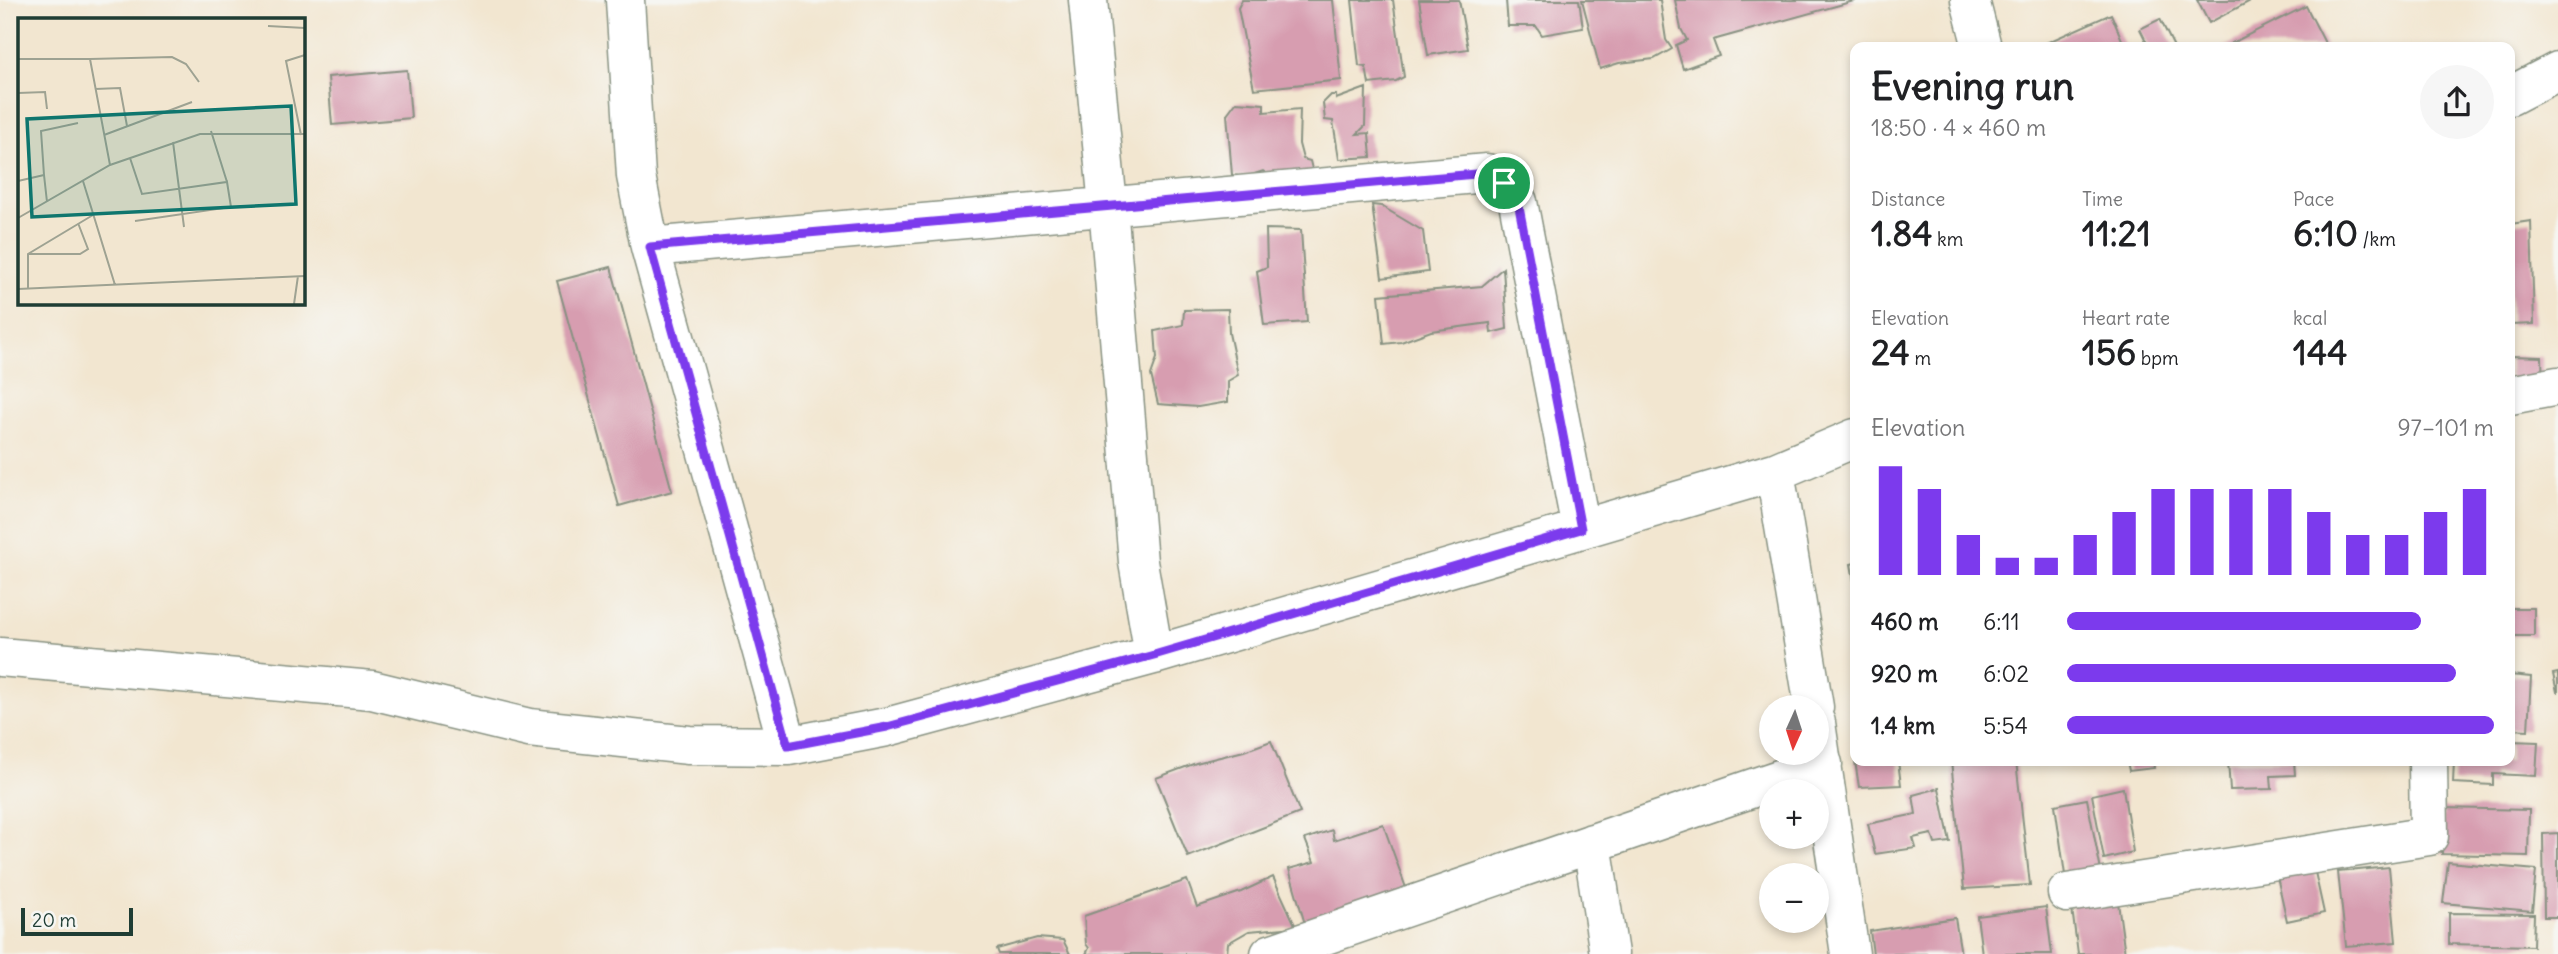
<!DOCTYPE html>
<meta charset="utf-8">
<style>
:root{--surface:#fff;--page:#f6f6f6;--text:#202124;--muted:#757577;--accent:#7c3aed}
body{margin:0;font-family:Delius,sans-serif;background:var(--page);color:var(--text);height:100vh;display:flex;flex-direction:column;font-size:26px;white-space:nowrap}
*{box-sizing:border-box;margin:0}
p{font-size:23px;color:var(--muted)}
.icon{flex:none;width:38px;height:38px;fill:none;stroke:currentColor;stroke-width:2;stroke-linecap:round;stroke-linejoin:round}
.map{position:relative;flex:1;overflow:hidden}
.details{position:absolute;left:1850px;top:42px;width:665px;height:724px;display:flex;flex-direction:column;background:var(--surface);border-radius:14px;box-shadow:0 4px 10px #0003}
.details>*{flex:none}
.needle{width:46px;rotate:183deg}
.tools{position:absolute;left:1759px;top:695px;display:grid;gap:14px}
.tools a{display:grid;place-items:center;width:70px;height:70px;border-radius:50%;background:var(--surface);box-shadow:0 4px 10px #0003;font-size:35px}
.scale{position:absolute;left:21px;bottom:18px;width:112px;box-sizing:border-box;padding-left:7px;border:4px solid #1f3d34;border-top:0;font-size:19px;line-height:24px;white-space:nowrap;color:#1f3d34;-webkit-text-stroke:5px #f6f6f2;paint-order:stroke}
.pin{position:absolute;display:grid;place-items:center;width:60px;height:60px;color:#fff;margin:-30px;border:4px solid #fff;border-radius:50%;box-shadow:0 2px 7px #0007}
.round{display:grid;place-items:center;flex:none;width:74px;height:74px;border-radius:37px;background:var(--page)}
.headline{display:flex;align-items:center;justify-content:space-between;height:119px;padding:0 21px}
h1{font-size:38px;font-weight:700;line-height:52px}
.metrics{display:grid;grid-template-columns:repeat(3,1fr);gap:10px;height:119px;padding:7px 21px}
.metrics div{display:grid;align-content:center}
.metrics b{font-size:35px;font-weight:700}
.metrics small{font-size:19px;font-weight:400}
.metrics p{font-size:19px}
.chart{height:196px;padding:14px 21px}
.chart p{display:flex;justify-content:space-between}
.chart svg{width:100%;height:126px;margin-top:7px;stroke:var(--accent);stroke-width:6}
ul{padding:0 21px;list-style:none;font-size:23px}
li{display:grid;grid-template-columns:112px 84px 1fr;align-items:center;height:52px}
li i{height:18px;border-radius:9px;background:var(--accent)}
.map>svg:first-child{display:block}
</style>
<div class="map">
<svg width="2558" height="954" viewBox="0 0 2558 954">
<rect width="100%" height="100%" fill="#f6f6f2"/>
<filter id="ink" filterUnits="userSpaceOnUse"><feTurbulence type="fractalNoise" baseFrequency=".0143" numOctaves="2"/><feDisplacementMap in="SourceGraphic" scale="14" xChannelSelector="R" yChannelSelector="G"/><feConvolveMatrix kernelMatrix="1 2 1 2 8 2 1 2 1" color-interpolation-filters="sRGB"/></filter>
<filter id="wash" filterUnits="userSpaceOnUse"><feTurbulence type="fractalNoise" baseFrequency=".00686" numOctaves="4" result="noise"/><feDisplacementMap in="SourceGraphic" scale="28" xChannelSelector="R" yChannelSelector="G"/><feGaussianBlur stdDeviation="1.57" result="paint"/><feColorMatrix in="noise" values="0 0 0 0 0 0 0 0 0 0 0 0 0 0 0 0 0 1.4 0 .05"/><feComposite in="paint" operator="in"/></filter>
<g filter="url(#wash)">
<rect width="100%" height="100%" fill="#f2e6d0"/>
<g id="blocks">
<path fill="#d79db0" d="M 1242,0 L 1333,0 L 1341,80 L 1254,89 L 1238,8 Z
M 1352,0 L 1393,0 L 1404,77 L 1396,81 L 1369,84 L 1366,67 L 1359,66 Z
M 1419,0 L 1459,0 L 1468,49 L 1428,55 Z
M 1506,0 L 1579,0 L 1583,28 L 1542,35 L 1536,26 L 1508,26 Z
M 1582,0 L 1660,0 L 1666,40 L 1672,49 L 1654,59 L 1619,63 L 1600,69 Z
M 1675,0 L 1854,0 L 1854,1 L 1713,40 L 1719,56 L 1683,69 L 1676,45 L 1687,40 L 1681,29 Z
M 2197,0 L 2252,0 L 2209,23 Z
M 2306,6 L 2327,47 L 2224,47 Z
M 2111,14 L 2125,47 L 2048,47 L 2046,43 Z
M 2160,19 L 2174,47 L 2149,47 L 2140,29 Z
M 407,70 L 411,118 L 332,125 L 328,77 Z
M 1366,88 L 1365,126 L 1357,134 L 1369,133 L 1371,157 L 1339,159 L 1333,121 L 1325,120 L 1323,103 L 1331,95 L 1336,95 L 1336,99 Z
M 1236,102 L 1264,104 L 1264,112 L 1300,109 L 1299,144 L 1303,159 L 1310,161 L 1313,173 L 1271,177 L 1263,171 L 1245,177 L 1232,175 L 1227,114 Z
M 1372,205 L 1381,206 L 1423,231 L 1428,272 L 1382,278 Z
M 2531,221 L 2534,324 L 2510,325 L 2510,224 Z
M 1266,229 L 1301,230 L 1307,322 L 1264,325 L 1257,271 L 1267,267 Z
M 611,267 L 672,491 L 619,506 L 557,281 Z
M 1503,268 L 1507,329 L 1491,333 L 1490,323 L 1431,331 L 1401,342 L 1384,344 L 1379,295 L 1482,286 Z
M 1228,309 L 1229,333 L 1238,375 L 1228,381 L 1228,402 L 1198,407 L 1158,404 L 1151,375 L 1157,358 L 1155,331 L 1183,325 L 1184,310 Z
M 2510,356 L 2542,357 L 2543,388 L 2510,392 Z
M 1855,563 L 1855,581 L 1854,581 L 1851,564 Z
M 2510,608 L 2534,608 L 2534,636 L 2510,636 Z
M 2558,673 L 2558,692 L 2557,692 L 2553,674 Z
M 2510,675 L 2531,677 L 2528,730 L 2510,729 Z
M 1271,741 L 1300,813 L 1188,857 L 1156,778 L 1196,763 L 1244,751 Z
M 2510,741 L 2538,742 L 2536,776 L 2493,774 L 2493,785 L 2453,783 L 2454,761 L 2510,761 Z
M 1855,761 L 1898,761 L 1901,785 L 1859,787 Z
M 1951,761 L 2016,761 L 2030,885 L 1964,889 Z
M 2127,761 L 2153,761 L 2154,768 L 2129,771 Z
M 2228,761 L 2294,761 L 2295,775 L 2271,776 L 2272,789 L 2230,790 Z
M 1939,788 L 1950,842 L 1935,844 L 1932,834 L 1913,838 L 1916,848 L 1875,854 L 1868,824 L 1916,814 L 1913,795 Z
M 2123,788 L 2133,852 L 2104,859 L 2092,795 Z
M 2087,799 L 2101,871 L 2065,875 L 2055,805 Z
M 2443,808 L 2529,810 L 2528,856 L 2442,854 Z
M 1383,824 L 1406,888 L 1307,931 L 1289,869 L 1314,862 L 1305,839 L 1332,830 L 1334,840 Z
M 2558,833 L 2558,917 L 2544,917 L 2543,834 Z
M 2448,862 L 2536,870 L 2532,911 L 2443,903 Z
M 2313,863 L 2324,913 L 2287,921 L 2276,872 Z
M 2389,867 L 2396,942 L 2346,946 L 2338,872 Z
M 1273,877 L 1296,927 L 1249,931 L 1228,943 L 1227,954 L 1086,954 L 1089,948 L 1086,944 L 1084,916 L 1187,880 L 1197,907 L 1241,892 Z
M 2117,895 L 2125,954 L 2078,954 L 2071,901 Z
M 2046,907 L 2052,954 L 1982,954 L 1977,916 Z
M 2449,913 L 2534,914 L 2533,946 L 2449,944 Z
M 1955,918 L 1961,954 L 1873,954 L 1870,931 Z
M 1037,938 L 1063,940 L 1070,954 L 999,954 L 997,949 Z"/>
</g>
</g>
<g filter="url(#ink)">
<use href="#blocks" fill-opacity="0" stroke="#889282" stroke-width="2"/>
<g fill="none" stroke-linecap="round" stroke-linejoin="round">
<g stroke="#889282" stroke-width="41">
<path id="minor" d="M 625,0 L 636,176 L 650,247 L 1487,173 L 1504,183 L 1518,202 L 1581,529
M 1088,0 L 1108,206 L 1138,562 L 1154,655
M 1970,0 L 1982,47
M 2510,96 L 2558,71
M 650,247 L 788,746
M 2510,395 L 2558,386
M 1775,472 L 1814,707
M 0,657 L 372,690 L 529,728 L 689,745 L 788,746 L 887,727 L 1154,655 L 1775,472 L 1855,438
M 1816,723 L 1850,954
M 1592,843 L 1609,954
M 2067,893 L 2429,836 L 2428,761
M 1270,954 L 1823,764"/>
</g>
<use href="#minor" stroke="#fff" stroke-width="38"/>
</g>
</g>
<g fill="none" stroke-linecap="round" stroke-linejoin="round" filter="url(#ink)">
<g stroke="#fff" stroke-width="14">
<path id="route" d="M 1487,173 L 1504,183 L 1518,202 L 1581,529 L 1154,655 L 887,727 L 788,746 L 650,247 Z"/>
</g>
<use href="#route" stroke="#7c3aed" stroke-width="9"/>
</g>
<g transform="translate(18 18)">
<rect width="287" height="287" fill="#f2e6d0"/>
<path fill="none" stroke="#9ea292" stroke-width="2" d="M 250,8 L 287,10M 0,41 L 72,41 L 92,147M 72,41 L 154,39 L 168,46 L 181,64M 77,71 L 102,70 L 109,108M 0,75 L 27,74 L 29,91M 193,113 L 209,164M 86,117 L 174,84M 283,117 L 268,43 L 287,37M 155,124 L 166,209M 112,140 L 124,176 L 209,164 L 213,189 L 117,203M 26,157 L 23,113 L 60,105M 0,163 L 26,157 L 29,184M 65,163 L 97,267M 0,200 L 92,147 L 182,116 L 287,116M 11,236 L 62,236 L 70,231 L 60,205M 10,270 L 10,236 L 75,197M 0,271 L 287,258M 276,286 L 280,258"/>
<path fill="#0f766e" fill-opacity="0.15" stroke="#0f766e" stroke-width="3.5" d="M 273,88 L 278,186 L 14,199 L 9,101 Z"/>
<rect width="287" height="287" fill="none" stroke="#1f3d34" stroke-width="3.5"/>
</g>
</svg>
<div class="tools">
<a><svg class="needle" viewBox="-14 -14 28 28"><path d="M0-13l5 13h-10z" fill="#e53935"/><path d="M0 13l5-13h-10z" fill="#757577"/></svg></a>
<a>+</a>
<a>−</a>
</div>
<div class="scale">20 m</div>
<div class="pin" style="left:1504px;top:183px;background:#1e9e55"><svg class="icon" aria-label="arrive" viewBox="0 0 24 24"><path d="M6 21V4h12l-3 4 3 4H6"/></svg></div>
<section class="details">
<div class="headline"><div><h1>Evening run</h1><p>18:50 · 4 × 460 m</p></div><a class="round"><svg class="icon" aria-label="share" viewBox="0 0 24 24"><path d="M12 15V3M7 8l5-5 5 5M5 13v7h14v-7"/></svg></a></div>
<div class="metrics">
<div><p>Distance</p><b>1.84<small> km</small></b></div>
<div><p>Time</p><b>11:21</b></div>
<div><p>Pace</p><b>6:10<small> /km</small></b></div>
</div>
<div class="metrics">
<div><p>Elevation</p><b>24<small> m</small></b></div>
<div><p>Heart rate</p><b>156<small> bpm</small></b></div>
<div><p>kcal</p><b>144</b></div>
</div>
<div class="chart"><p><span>Elevation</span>97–101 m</p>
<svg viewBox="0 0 160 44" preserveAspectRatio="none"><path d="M5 44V6M15 44V14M25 44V30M35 44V38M45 44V38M55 44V30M65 44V22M75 44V14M85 44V14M95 44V14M105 44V14M115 44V22M125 44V30M135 44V30M145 44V22M155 44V14"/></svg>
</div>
<ul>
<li><b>460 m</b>6:11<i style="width:83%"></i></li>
<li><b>920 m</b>6:02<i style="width:91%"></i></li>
<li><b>1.4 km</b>5:54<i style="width:100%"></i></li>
</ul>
</section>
</div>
